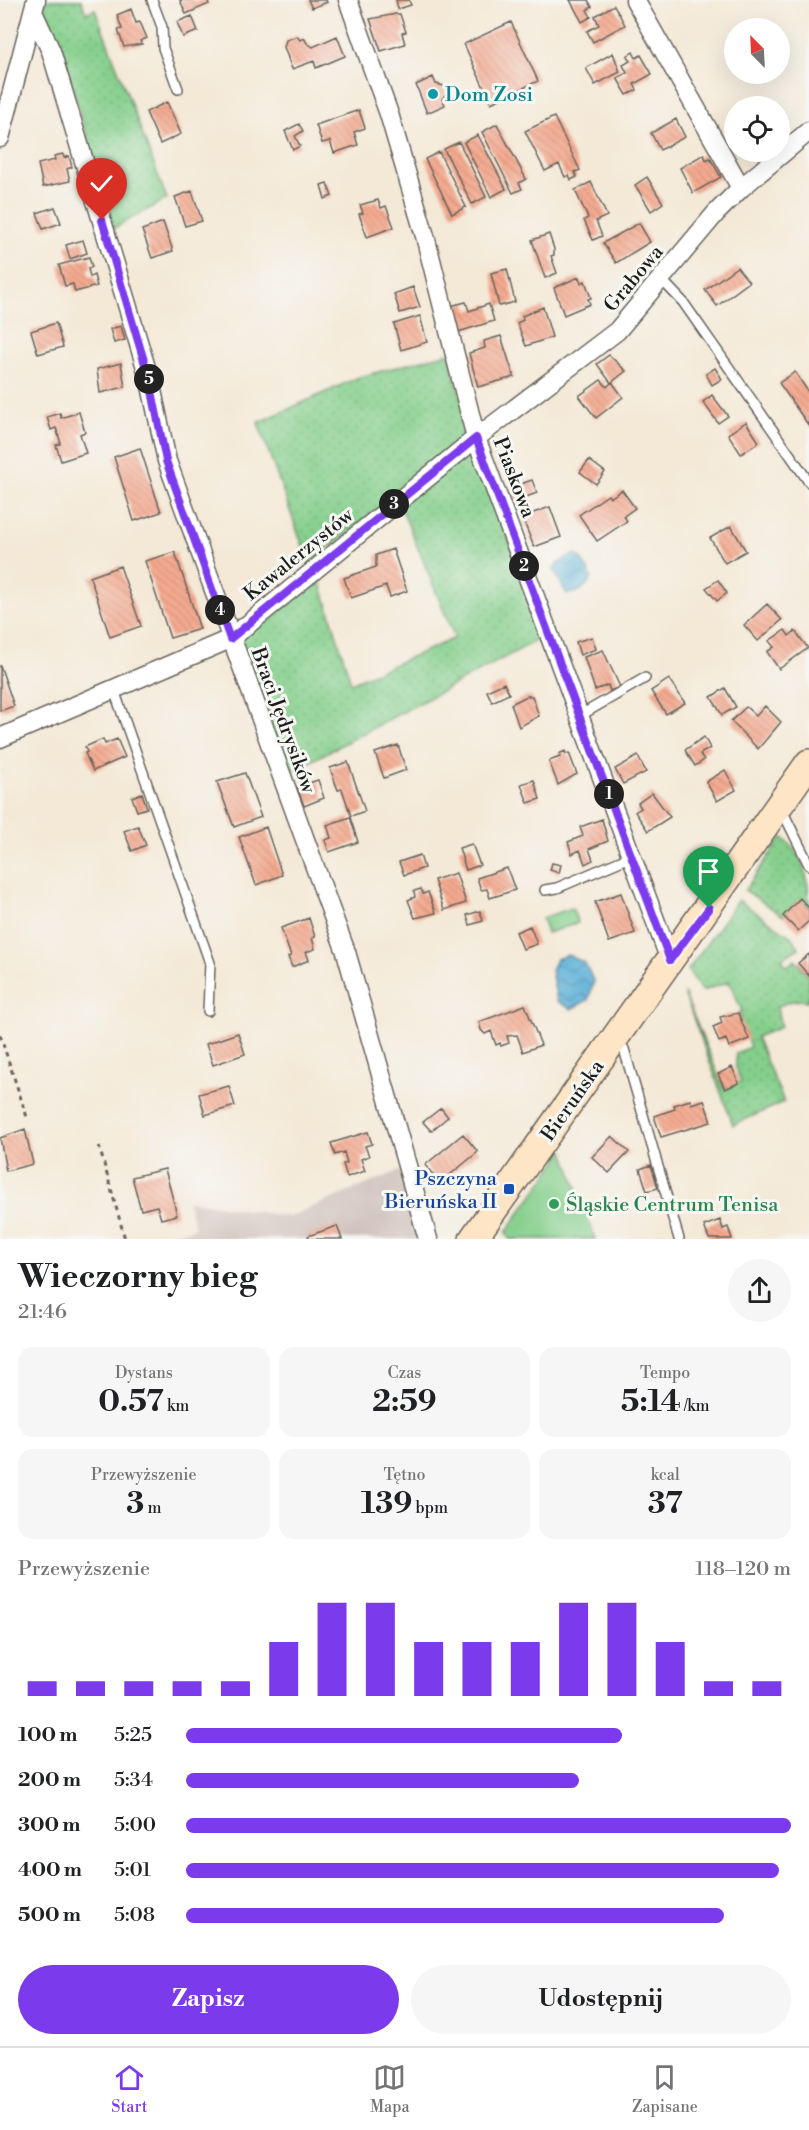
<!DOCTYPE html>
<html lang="pl">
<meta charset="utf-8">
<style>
:root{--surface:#fff;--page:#f6f6f6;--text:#202124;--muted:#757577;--line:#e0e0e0;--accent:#7c3aed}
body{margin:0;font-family:"Libre Bodoni",serif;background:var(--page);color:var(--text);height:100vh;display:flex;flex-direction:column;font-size:22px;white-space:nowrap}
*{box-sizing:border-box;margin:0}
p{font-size:20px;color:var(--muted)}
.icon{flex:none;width:33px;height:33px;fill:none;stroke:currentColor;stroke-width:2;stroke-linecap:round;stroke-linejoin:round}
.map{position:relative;height:1239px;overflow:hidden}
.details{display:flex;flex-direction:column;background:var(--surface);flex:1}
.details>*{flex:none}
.needle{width:39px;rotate:336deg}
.fabs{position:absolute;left:724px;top:18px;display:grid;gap:12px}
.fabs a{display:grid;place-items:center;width:66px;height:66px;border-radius:50%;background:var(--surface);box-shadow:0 6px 24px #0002;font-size:30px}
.pin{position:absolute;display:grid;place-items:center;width:51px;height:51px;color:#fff;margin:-62px -26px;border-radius:50% 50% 50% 0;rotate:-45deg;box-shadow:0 0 6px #0007}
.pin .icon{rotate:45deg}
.km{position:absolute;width:30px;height:30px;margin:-15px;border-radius:50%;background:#222;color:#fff;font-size:16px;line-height:30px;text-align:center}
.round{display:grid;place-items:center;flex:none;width:63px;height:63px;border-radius:32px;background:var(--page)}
.head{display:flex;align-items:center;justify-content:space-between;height:102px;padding:0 18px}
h1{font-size:33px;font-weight:800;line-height:45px}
.figures{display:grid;grid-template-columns:repeat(3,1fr);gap:9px;height:102px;padding:6px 18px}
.figures div{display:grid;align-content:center;border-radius:15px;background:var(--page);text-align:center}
.figures b{font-size:30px;font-weight:800}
.figures small{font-size:16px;font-weight:400}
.figures p{font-size:16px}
.chart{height:168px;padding:12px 18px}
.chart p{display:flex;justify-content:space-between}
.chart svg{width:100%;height:108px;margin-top:6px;stroke:var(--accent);stroke-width:6}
.primary-button{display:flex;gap:12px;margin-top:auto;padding:12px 18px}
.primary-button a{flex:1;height:69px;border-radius:36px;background:var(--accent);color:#fff;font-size:24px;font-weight:800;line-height:69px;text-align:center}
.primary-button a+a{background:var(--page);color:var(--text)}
ul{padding:0 18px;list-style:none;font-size:20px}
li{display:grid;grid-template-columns:96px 72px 1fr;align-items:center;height:45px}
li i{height:15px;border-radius:8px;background:var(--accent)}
.dock{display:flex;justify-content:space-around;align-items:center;height:84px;border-top:2px solid var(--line);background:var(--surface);font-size:16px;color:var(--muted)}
.dock a{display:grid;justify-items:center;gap:3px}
.dock .selected{color:var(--accent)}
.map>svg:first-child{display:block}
</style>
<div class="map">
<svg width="809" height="1239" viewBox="0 0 809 1239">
<defs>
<pattern id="grass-dots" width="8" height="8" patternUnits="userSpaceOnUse" patternTransform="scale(1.5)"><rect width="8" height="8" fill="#85cf8c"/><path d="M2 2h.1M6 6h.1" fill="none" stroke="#72b178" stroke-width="1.8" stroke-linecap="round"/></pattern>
<pattern id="water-waves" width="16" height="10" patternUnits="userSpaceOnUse" patternTransform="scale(1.5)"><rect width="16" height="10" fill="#5cb0d8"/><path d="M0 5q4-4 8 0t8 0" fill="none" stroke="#4b8eae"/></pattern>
<pattern id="building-back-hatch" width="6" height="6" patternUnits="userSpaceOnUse" patternTransform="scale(1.5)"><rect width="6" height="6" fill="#f4aa90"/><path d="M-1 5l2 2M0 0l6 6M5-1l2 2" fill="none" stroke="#d1927c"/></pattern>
</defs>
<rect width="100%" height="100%" fill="#f6f6f2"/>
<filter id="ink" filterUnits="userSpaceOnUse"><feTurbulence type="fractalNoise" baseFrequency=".0167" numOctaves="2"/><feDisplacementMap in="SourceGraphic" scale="12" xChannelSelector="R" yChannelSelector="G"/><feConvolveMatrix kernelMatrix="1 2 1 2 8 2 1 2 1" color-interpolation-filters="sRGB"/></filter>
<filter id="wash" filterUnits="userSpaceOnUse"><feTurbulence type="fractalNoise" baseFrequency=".008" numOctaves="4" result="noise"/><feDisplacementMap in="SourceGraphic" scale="24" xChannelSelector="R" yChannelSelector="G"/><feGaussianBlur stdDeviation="1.35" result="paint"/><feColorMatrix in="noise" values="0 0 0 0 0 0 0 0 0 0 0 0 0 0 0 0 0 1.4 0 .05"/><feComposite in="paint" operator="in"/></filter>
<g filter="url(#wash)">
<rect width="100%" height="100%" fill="#f4e9d7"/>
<path fill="#cfc0ba" d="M 401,1170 L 421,1239 L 155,1239 L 195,1228 L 187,1200 L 289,1217 Z"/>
<path fill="url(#grass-dots)" stroke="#507654" stroke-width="1.5" d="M 45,0 L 81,0 L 86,13 L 95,9 L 167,199 L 113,229 L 61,47 L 45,13 Z
M 449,353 L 471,437 L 309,563 L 258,423 L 359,377 Z
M 473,445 L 545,636 L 287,774 L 235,640 L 318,573 L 351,683 L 455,638 L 400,505 Z
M 782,837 C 805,856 809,879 809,908 L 800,899 L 783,916 L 745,890 Z
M 738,900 L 793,938 L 799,948 L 781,959 L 787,966 L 795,960 L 809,976 L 809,1001 C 798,999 786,1001 777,1008 L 781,1027 L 756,1037 L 784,1102 L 733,1125 L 684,993 L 724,1089 L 741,1082 L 736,1068 L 736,1053 L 750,1047 L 738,1013 L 742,1011 L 729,982 L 702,991 L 688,970 Z"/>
<path fill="#85cf8c" stroke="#507654" stroke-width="1.5" d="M 572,908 L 578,923 L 547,933 L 542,918 Z
M 564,1151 L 595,1239 L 509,1239 L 506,1232 Z"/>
<path fill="url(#water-waves)" stroke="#3c667a" stroke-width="1.5" d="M 575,554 L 581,558 L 592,578 C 585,587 579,596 566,593 L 554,570 L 556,564 Z
M 568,955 L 585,963 L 594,982 L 588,1000 L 571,1009 L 557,1001 L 551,970 L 556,959 Z"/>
<g id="blocks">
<path fill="url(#building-back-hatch)" d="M 180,0 L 207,0 L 209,4 L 186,14 Z
M 308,0 L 326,0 L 327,2 L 312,8 Z
M 396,0 L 409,0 L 411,5 L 398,9 Z
M 570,0 L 588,0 L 592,7 L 587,10 L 591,17 L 582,22 Z
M 614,5 L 625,25 L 593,42 L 587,31 L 599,25 L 595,16 Z
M 131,9 L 136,23 L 140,22 L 147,38 L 140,41 L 142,44 L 124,47 L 118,30 L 122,29 L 117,15 Z
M 396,14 L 400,14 L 406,32 L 402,33 L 405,44 L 381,51 L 370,19 Z
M 192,16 L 198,31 L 183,37 L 177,22 Z
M 511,22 L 538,81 L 491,103 L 464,44 Z
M 297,36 L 300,40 L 304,38 L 307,43 L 313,47 L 337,36 L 345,56 L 316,68 L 314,61 L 292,69 L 284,47 L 286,40 Z
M 633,52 L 636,58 L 641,55 L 652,74 L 634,84 L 637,90 L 627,95 L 617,78 L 627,73 L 623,65 L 630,61 L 627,56 Z
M 613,53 L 620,72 L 595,85 L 586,68 Z
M 433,77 L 436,84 L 444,86 L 447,92 L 442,99 L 445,105 L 427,113 L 416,85 Z
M 167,102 L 181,134 L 160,144 L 146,112 Z
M 359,110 L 365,128 L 354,132 L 358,145 L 334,153 L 330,141 L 322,143 L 316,125 Z
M 554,117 L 580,170 L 575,172 L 577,177 L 571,180 L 569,175 L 565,177 L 559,164 L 545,171 L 525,131 Z
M 676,119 L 685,137 L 660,150 L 651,133 Z
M 299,124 L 303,131 L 295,136 L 300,146 L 293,150 L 285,131 Z
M 497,124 L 526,179 L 519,183 L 522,189 L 513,193 L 482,132 Z
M 478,135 L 506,189 L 491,197 L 464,142 Z
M 459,142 L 486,197 L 472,204 L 444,149 Z
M 439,152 L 466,207 L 452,214 L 425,159 Z
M 63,154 L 64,158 L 69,156 L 72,167 L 67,169 L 70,181 L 43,187 L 38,164 L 55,160 L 54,156 Z
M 704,154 L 706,160 L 710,158 L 721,177 L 693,193 L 680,168 Z
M 647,177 L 663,203 L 651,211 L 635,185 Z
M 591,182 L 607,216 L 596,221 L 602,236 L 593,240 L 584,220 L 588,218 L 575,190 Z
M 327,183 L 332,196 L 325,199 L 321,185 Z
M 192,191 L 202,221 L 185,226 L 175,197 Z
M 378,200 L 381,208 L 386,206 L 394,227 L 367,237 L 359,214 L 363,213 L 360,205 Z
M 55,207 L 61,223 L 43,229 L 37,213 Z
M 163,222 L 173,251 L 152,258 L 142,230 Z
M 639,223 L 650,242 L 616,263 L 603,243 Z
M 549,234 L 554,249 L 554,255 L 551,256 L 557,273 L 545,278 L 532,240 Z
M 83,240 L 87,253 L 70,259 L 66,245 Z
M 89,257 L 92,267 L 88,269 L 90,277 L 94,275 L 97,286 L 75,292 L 73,284 L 65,286 L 59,265 Z
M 737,267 L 749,282 L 717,306 L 705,290 Z
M 507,269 L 515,302 L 499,306 L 491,273 Z
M 579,277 L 581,283 L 585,281 L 591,298 L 588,299 L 590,304 L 564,315 L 554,288 Z
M 413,287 L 420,307 L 400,313 L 394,294 Z
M 466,302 L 469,311 L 489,304 L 494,321 L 458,332 L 450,306 Z
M 543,307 L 552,337 L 526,346 L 517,323 L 523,320 L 522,316 Z
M 420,316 L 427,342 L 401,350 L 394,324 Z
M 56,323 L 63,347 L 38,354 L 31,331 Z
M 121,326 L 125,340 L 114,343 L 110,329 Z
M 501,336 L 514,377 L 478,387 L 469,353 L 485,348 L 484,341 Z
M 609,355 L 626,371 L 611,383 L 597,364 Z
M 121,363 L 125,387 L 100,393 L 97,369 Z
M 715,368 L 722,379 L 712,385 L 706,374 Z
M 795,372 L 809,393 L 809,426 L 779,383 Z
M 601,380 L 607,387 L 612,382 L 623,397 L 596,418 L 579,396 Z
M 712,395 L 728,416 L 718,423 L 703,402 Z
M 79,412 L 85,432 L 80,434 L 86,453 L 61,461 L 56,445 L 60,444 L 60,440 L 56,428 L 51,430 L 47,417 L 60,413 L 61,418 Z
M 746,422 L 759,442 L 741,454 L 728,434 Z
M 140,448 L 161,512 L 134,521 L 114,457 Z
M 589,460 L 605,472 L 596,484 L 580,472 Z
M 532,480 L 537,493 L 515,501 L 510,488 Z
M 622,490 L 635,508 L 624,516 L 627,521 L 597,541 L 579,515 L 608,495 L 610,498 Z
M 550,507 L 561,537 L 534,547 L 522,517 Z
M 731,526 L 746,551 L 725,563 L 710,538 Z
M 393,549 L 407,591 L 390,597 L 386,586 L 351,598 L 344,578 L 376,567 L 376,555 Z
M 175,552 L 200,629 L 170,638 L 145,561 Z
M 120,566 L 141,626 L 110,637 L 90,577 Z
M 718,580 L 727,593 L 717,601 L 706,588 Z
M 767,604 L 782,620 L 758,641 L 744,625 Z
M 785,630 L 789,636 L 795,631 L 808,648 L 779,669 L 767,652 L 774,647 L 769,641 Z
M 592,637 L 596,649 L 580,655 L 576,642 Z
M 603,650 L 620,687 L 610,691 L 608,685 L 595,690 L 584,657 Z
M 0,665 L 14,706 L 0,711 Z
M 669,679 L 685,703 L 666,714 L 651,691 Z
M 504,683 L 509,694 L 492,702 L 487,691 Z
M 725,688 L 736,707 L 722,715 L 711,697 Z
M 527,696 L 532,696 L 539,716 L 519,727 L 511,704 Z
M 765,706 L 781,722 L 758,749 L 731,721 L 746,707 L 756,716 Z
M 704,737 L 710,748 L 700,754 L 704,760 L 695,766 L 685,750 Z
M 103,739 L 105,744 L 117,739 L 125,757 L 93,771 L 85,753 L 87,752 L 85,747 Z
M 398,745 L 406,770 L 384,778 L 375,753 Z
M 565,751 L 566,754 L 569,753 L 577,774 L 558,785 L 549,761 L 560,757 L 559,754 Z
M 638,756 L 646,772 L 623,784 L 615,769 Z
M 348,762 L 365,811 L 351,816 L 342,789 L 338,790 L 330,768 Z
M 725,770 L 736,790 L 717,801 L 706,782 Z
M 245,773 L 261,817 L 234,827 L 217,782 Z
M 318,780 L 324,798 L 304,806 L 297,787 Z
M 534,780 L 540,799 L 528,803 L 521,784 Z
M 142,793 L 147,808 L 137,811 L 132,797 Z
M 652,793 L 670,817 L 648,831 L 635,812 L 641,808 L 638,803 Z
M 350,817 L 358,842 L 329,852 L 325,840 L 331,838 L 327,825 Z
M 602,819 L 608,841 L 589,849 L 593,860 L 585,864 L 580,850 L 572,854 L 568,842 L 583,836 L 580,827 Z
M 138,826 L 146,845 L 132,851 L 124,831 Z
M 266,827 L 282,875 L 256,885 L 239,837 Z
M 472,844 L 480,865 L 466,870 L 459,848 Z
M 420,855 L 424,868 L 404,875 L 399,862 Z
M 552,863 L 561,865 L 559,873 L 550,870 Z
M 507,868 L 515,890 L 490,898 L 487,889 L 481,890 L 477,878 Z
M 456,873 L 466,903 L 444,910 L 434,880 Z
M 421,889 L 423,894 L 428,892 L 436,913 L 415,918 L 408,900 L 415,897 L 414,891 Z
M 621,893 L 635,933 L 609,942 L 595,902 Z
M 800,898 L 809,908 L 809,921 L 798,931 L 783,916 Z
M 480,911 L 483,921 L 470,925 L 467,915 Z
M 309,918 L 315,937 L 312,938 L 315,949 L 306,952 L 309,960 L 292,967 L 288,957 L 291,956 L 281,928 Z
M 530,926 L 537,944 L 523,949 L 516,932 Z
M 809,954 L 809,976 L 798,963 Z
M 525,1005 L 541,1045 L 523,1052 L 517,1035 L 507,1036 L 509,1043 L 501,1046 L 500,1043 L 496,1045 L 491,1031 L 485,1034 L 481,1030 L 479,1022 Z
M 738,1013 L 749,1039 L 729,1047 L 726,1039 L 719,1042 L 713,1027 L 722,1023 L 720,1017 Z
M 238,1033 L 245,1054 L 213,1065 L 206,1044 Z
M 732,1067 L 739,1083 L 725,1089 L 718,1074 Z
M 229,1086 L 235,1106 L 205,1115 L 199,1094 Z
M 690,1100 L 691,1104 L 704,1100 L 711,1122 L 661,1137 L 654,1116 L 675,1109 L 674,1105 Z
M 441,1108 L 448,1117 L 431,1131 L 423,1122 Z
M 25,1129 L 33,1164 L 6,1171 L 0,1138 Z
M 368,1132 L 372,1144 L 365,1146 L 369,1156 L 361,1159 L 365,1171 L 347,1177 L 343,1164 L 347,1163 L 344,1152 L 335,1155 L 331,1143 Z
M 463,1134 L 478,1152 L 440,1183 L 425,1165 Z
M 612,1136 L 629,1152 L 609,1173 L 592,1157 Z
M 651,1165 L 658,1188 L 647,1191 L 640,1169 Z
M 165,1169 L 177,1215 L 161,1219 L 157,1206 L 141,1210 L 132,1177 Z
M 720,1220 L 723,1229 L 728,1227 L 732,1239 L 709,1239 L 704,1226 Z
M 337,1226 L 342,1239 L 309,1239 L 308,1236 Z"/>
</g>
</g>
<g filter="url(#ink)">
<use href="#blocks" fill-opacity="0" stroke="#68645d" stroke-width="1.5"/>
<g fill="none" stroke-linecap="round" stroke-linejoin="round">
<g stroke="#68645d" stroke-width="12">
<path id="lane" d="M 152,0 L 162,27 L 163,48 L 178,89
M 662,280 L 683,302 L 809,482
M 114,690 L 210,963 L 208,1011
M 581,715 L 645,678
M 781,808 L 809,865
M 545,890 L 557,888 L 632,856
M 624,1049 L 679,1239"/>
</g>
<g stroke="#68645d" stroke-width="21">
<path id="street" d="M 348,0 L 389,114 L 425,236 L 476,438 L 670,960
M 635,0 L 741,188
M 33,12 L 51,51 L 150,381 L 167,461 L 346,952 L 428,1239
M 0,138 L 36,0
M 0,738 L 230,639 L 476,438 L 617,331 L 716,213 L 741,188 L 809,131"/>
</g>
<g stroke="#68645d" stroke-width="30">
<path id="secondary" d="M 473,1239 L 809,763"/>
</g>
<path stroke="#68645d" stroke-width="3" stroke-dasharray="4.5 4.5" stroke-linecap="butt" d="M 0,1035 L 28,1120
M 99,1146 L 125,1239"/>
<use href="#lane" stroke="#fff" stroke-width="9"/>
<use href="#street" stroke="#fff" stroke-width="18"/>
<use href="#secondary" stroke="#fde5c5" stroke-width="27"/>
</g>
</g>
<g fill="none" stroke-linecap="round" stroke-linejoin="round" filter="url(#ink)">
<g stroke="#fff" stroke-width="12">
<path id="route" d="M 102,220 L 150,381 L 166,461 L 230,639 L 476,438 L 670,960 L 709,908"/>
</g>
<use href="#route" stroke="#7c3aed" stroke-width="8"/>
</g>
<circle fill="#0f9aa8" stroke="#f6f6f2" stroke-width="2" cx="433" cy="94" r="6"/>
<rect fill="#1a4fb4" stroke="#f6f6f2" stroke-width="2" x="503" y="1183" width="12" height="12" rx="3"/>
<circle fill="#2e9e5b" stroke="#f6f6f2" stroke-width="2" cx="554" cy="1204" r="6"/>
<g text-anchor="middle" stroke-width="6" stroke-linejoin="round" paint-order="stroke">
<g font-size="20" fill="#0d838f" stroke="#f6f6f2" text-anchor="start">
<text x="445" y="101">Dom Zosi</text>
</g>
<g font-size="20" fill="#1c1c1c" stroke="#f6f6f2">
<text transform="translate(633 278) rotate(-50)" y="7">Grabowa</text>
<text transform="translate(515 477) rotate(69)" y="7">Piaskowa</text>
<text transform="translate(298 554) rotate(-39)" y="7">Kawalerzystów</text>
<text transform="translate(284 720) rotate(70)" y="7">Braci Jędrysików</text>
<text transform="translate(572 1100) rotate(-55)" y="7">Bieruńska</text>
</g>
<g font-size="20" fill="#164399" stroke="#f6f6f2" text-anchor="end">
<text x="497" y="1185">Pszczyna<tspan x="497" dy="23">Bieruńska II</tspan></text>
</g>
<g font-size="20" fill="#27864d" stroke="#f6f6f2" text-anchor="start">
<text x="566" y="1211">Śląskie Centrum Tenisa</text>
</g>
</g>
</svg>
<div class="fabs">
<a><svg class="needle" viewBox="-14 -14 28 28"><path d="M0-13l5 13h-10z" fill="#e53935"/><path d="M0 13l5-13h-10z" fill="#757577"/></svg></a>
<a><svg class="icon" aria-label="locate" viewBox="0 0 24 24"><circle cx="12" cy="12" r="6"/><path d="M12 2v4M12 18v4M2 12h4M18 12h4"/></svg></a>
</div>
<div class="pin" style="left:709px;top:908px;background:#1e9e55"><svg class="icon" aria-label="arrive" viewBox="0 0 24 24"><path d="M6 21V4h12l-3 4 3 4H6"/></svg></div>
<div class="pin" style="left:102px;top:220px;background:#d93025"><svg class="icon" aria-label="check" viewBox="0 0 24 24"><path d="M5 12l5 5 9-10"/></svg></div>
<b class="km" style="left:609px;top:794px">1</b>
<b class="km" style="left:524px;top:566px">2</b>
<b class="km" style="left:394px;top:504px">3</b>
<b class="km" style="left:220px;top:610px">4</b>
<b class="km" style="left:149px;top:379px">5</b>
</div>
<section class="details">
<div class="head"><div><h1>Wieczorny bieg</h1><p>21:46</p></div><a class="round"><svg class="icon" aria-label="share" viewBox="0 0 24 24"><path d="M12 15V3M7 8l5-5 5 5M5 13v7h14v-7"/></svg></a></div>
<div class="figures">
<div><p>Dystans</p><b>0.57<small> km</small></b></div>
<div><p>Czas</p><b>2:59</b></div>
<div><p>Tempo</p><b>5:14<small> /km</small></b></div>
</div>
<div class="figures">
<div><p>Przewyższenie</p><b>3<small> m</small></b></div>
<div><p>Tętno</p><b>139<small> bpm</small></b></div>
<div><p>kcal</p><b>37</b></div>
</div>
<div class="chart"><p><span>Przewyższenie</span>118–120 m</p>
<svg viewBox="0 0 160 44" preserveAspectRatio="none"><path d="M5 44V38M15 44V38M25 44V38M35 44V38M45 44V38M55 44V22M65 44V6M75 44V6M85 44V22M95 44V22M105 44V22M115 44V6M125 44V6M135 44V22M145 44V38M155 44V38"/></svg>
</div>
<ul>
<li><b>100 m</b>5:25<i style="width:72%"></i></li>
<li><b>200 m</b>5:34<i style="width:65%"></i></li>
<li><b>300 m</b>5:00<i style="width:100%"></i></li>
<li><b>400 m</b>5:01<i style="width:98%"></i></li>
<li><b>500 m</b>5:08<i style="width:89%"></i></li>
</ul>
<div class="primary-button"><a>Zapisz</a><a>Udostępnij</a></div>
</section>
<nav class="dock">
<a class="selected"><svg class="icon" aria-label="home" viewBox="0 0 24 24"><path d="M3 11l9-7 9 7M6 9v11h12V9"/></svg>Start</a>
<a><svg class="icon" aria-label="map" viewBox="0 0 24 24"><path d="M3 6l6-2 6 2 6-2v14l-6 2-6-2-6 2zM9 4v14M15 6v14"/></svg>Mapa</a>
<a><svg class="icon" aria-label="saved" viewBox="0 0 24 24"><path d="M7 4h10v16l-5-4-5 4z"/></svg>Zapisane</a>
</nav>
